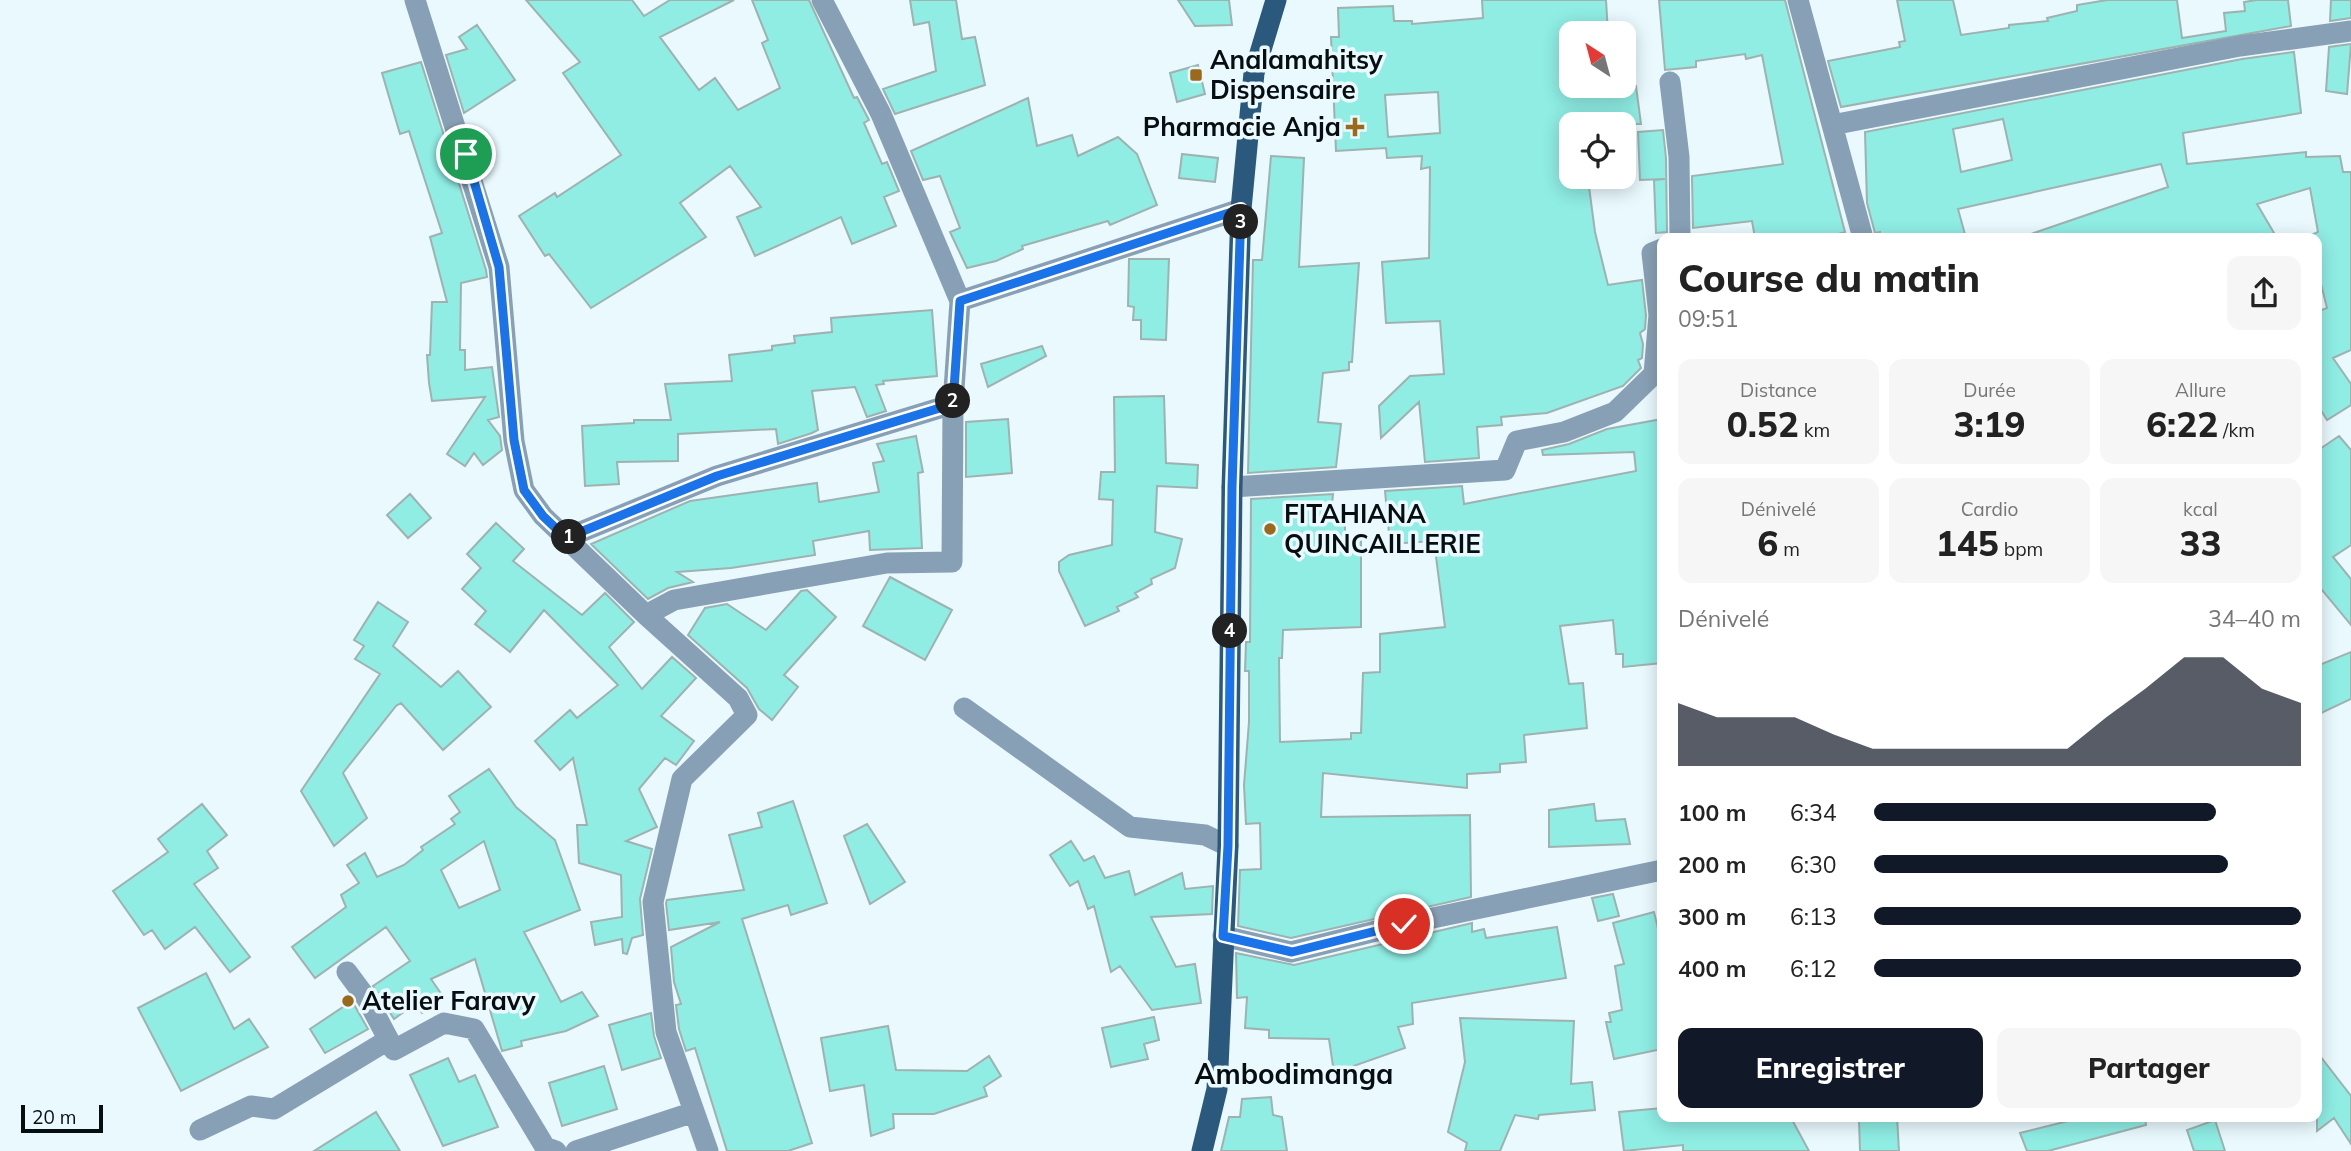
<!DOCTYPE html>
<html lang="fr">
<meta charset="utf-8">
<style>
:root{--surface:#fff;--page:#f6f6f6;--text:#222;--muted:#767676;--accent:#111827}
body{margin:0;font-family:Mulish,sans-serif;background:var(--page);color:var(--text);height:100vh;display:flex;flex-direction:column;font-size:26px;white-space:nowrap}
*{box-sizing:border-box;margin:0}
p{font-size:23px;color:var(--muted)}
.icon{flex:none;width:38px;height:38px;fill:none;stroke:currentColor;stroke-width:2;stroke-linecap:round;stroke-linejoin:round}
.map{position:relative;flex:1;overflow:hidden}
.sheet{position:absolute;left:1657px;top:233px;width:665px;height:889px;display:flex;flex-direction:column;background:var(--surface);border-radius:14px;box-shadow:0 4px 18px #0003}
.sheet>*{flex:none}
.needle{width:46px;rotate:324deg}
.fabs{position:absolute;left:1559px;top:21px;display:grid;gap:14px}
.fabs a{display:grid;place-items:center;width:77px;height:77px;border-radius:14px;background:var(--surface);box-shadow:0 4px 18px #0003;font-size:35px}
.scale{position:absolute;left:21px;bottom:18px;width:82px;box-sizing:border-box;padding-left:7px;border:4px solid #070e10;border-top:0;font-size:19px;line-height:24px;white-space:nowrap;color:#070e10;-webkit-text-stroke:5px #e9f9fe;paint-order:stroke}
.pin{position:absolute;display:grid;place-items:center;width:60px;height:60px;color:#fff;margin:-30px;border:4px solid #fff;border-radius:50%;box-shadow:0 2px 7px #0007}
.km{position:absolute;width:35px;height:35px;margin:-18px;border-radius:50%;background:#222;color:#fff;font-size:19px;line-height:35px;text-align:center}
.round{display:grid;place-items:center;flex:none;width:74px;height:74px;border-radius:14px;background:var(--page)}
.summary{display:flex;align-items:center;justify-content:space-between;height:119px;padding:0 21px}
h1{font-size:38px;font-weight:800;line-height:52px}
.metrics{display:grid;grid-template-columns:repeat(3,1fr);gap:10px;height:119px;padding:7px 21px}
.metrics div{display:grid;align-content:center;border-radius:14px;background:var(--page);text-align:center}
.metrics b{font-size:35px;font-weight:800}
.metrics small{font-size:19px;font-weight:400}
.metrics p{font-size:19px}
.chart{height:196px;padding:14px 21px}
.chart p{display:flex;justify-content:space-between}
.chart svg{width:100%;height:126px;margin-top:7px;fill:var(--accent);opacity:.7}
.action{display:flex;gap:14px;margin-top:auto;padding:14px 21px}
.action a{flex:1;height:80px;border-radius:14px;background:var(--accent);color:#fff;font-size:28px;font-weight:800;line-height:80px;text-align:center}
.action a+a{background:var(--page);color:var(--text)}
ul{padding:0 21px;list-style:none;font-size:23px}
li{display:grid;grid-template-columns:112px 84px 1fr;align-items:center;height:52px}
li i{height:18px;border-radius:9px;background:var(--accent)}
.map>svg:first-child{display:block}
</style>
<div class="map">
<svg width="2351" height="1151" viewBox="0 0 2351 1151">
<rect width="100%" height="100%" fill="#e9f9fe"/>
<path fill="#8fede4" stroke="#9eb2b0" stroke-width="2" fill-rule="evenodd" d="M 526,0 L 632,0 L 644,16 L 670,0 L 734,0 L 660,37 L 699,90 L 715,78 L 738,110 L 780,88 L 762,43 L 768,40 L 752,0 L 809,0 L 854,98 L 857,97 L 869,120 L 864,123 L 882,164 L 887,162 L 899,191 L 884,197 L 896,226 L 852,244 L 841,217 L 755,256 L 737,217 L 761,207 L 730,166 L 680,203 L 706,237 L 591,308 L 549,254 L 545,256 L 519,216 L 555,193 L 557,197 L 621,155 L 563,73 L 580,62 Z
M 910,0 L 956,0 L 962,39 L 975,37 L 985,85 L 895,114 L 883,89 L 936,71 L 929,22 L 914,25 Z
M 1178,0 L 1229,0 L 1232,25 L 1195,26 Z
M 1482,0 L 1606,0 L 1608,33 L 1572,33 L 1572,86 L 1636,86 L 1641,124 L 1572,124 L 1572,177 L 1577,177 L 1578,180 L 1588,179 L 1595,232 L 1608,285 L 1642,280 L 1646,315 L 1645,329 L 1640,333 L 1643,344 L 1642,358 L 1638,360 L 1641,368 L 1623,386 L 1547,413 L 1501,417 L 1502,425 L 1477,427 L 1479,458 L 1425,462 L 1419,402 L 1381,438 L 1379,406 L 1410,376 L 1444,374 L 1440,321 L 1386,323 L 1382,262 L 1429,258 L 1430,167 L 1421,169 L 1422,156 L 1387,158 L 1386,148 L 1336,151 L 1331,37 L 1339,37 L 1338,8 L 1393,6 L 1394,21 L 1412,21 L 1412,24 L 1483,18 ZM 1438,92 L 1440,133 L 1388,137 L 1385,95 Z
M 1659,0 L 1785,0 L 1845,232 L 1825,238 L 1755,238 L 1752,221 L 1693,228 L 1692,176 L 1783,164 L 1762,55 L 1746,59 L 1745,54 L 1696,61 L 1696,67 L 1665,70 Z
M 1897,0 L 1953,0 L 1961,35 L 2009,28 L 2009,25 L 2048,21 L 2047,18 L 2077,11 L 2077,5 L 2107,0 L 2177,0 L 2182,38 L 2226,31 L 2224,13 L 2245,11 L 2244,2 L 2256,0 L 2288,0 L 2291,26 L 1841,107 L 1828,61 L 1900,47 L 1899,42 L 1905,41 Z
M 2331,0 L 2351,0 L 2351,18 L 2330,21 Z
M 477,25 L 515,80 L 464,113 L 446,55 L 467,49 L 459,37 Z
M 2351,44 L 2347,94 L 2326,91 L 2329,47 Z
M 2294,52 L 2301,113 L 2183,133 L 2187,164 L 2306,152 L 2306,157 L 2340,156 L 2343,172 L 2351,172 L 2351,350 L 2333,358 L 2351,384 L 2351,405 L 2327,420 L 2317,404 L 2317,312 L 2327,308 L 2317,268 L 2317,238 L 2309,236 L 2318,232 L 2310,188 L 2257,204 L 2277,238 L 2031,238 L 2031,234 L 2168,187 L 2161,164 L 1958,209 L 1966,238 L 1880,238 L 1880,232 L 1875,233 L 1867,203 L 1865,132 L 2242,59 ZM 2003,119 L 2012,160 L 1961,172 L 1953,129 Z
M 421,62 L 486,270 L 487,277 L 461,283 L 460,350 L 465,350 L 465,370 L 492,367 L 499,417 L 488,420 L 500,436 L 502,450 L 483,465 L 474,453 L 465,466 L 447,454 L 485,397 L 432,401 L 429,383 L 427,355 L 430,355 L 432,302 L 447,302 L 430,237 L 442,233 L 409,131 L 400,134 L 382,73 Z
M 1198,65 L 1205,94 L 1177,102 L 1170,73 Z
M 1028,98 L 1037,146 L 1072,135 L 1078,156 L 1118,137 L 1137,154 L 1157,205 L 1110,225 L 1108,221 L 1022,246 L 1023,249 L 996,261 L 967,268 L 950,232 L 960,228 L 940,176 L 923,180 L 911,151 Z
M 1663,130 L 1666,158 L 1667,232 L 1656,233 L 1654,180 L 1665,179 L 1640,180 L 1638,132 Z
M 1182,154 L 1218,158 L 1215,182 L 1179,178 Z
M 1271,156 L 1304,158 L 1299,267 L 1359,263 L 1352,362 L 1349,362 L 1349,370 L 1323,373 L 1318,422 L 1341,424 L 1336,467 L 1248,473 L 1253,260 L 1262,260 Z
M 1129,259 L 1169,259 L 1166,340 L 1141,339 L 1141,320 L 1133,320 L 1134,307 L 1128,306 Z
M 932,310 L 937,376 L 883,381 L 884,384 L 876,385 L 886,411 L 867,417 L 855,387 L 812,391 L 818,430 L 812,433 L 778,444 L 776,429 L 678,434 L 678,461 L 617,462 L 619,484 L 585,486 L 582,426 L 634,423 L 634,420 L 671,420 L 665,384 L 732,381 L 729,355 L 772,350 L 772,346 L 795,343 L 794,336 L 832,332 L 831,318 Z
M 1042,346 L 1046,356 L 988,387 L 981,364 Z
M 1164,396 L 1166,463 L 1198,465 L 1197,488 L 1157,486 L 1155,532 L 1182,539 L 1175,568 L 1151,579 L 1152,584 L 1135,593 L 1138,597 L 1117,607 L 1119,611 L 1085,626 L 1059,571 L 1059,562 L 1069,555 L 1112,545 L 1113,500 L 1099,499 L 1101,472 L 1115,472 L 1114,397 Z
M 1008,419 L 1012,473 L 966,477 L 966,422 Z
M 1662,419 L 1662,663 L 1623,667 L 1623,654 L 1616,654 L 1613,620 L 1560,626 L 1569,684 L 1583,683 L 1587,728 L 1524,735 L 1526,762 L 1500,764 L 1500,772 L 1467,774 L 1467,788 L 1323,773 L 1321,817 L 1470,815 L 1471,897 L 1291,938 L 1238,926 L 1240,870 L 1261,869 L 1260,823 L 1246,824 L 1244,785 L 1249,722 L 1249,671 L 1245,671 L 1246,642 L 1250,642 L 1251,499 L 1333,494 L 1331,515 L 1345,515 L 1345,536 L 1361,535 L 1361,627 L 1283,630 L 1282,658 L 1279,658 L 1280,742 L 1351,739 L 1351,733 L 1361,733 L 1363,673 L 1380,672 L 1380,634 L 1445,627 L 1434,541 L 1390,544 L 1385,491 L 1462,486 L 1464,504 L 1636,471 L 1634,452 L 1543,455 L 1542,450 L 1569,444 L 1607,429 Z
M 916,436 L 923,472 L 918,473 L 922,548 L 870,550 L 869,531 L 813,541 L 815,555 L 731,568 L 677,572 L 693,582 L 668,588 L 648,599 L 591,544 L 690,501 L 817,483 L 819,502 L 879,492 L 873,463 L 884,461 L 877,444 Z
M 2339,436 L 2351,450 L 2351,545 L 2333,557 L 2351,579 L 2351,625 L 2317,584 L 2317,451 Z
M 410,494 L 431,518 L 408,538 L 387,515 Z
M 496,523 L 524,549 L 513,561 L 582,615 L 605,593 L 634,622 L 609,647 L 642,689 L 672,657 L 696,678 L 661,716 L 694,741 L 676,765 L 665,758 L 639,789 L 657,827 L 626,841 L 652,849 L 640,899 L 643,935 L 632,938 L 627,954 L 623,953 L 622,939 L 595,945 L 591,922 L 622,917 L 621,875 L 579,863 L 577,825 L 587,825 L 573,758 L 560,770 L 535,741 L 570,710 L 577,718 L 618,685 L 544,610 L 510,652 L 475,624 L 486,611 L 462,589 L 481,568 L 467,554 Z
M 890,577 L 952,610 L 925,660 L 863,626 Z
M 807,590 L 836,617 L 784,675 L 798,687 L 772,720 L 759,709 L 747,688 L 688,635 L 705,608 L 727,604 L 766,630 L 801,591 Z
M 378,602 L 408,622 L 393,646 L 441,687 L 458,671 L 491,707 L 443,750 L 401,703 L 396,706 L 343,773 L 367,818 L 334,846 L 301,791 L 380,674 L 355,659 L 364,646 L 354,640 Z
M 2351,652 L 2351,699 L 2317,715 L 2317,666 Z
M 489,769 L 516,807 L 555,840 L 580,910 L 524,932 L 561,1002 L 582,992 L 598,1016 L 566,1031 L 521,1041 L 522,1046 L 502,1051 L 475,959 L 431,979 L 444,998 L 422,1013 L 415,1004 L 394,1019 L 373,986 L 410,961 L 386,927 L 315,978 L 292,947 L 346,907 L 341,895 L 359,883 L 347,865 L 365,853 L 377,877 L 404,865 L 423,850 L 421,847 L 455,824 L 451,819 L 460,812 L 449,796 ZM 484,841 L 500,890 L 459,908 L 441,870 Z
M 793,801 L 827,903 L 791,915 L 788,905 L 742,919 L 812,1143 L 788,1151 L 727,1151 L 695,1048 L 686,1051 L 679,1029 L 676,1005 L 681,1004 L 674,982 L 671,947 L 720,922 L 669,930 L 666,903 L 667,900 L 744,890 L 729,835 L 762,827 L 758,813 Z
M 202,804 L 227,835 L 207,851 L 218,868 L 194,884 L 250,957 L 230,972 L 195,927 L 165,949 L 152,930 L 144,935 L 113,891 L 168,852 L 158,839 Z
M 1594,804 L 1596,821 L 1625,819 L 1630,844 L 1549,847 L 1549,810 Z
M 867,824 L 905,882 L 870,904 L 844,836 Z
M 1071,841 L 1084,861 L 1094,856 L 1105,878 L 1129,871 L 1135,895 L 1182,873 L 1185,889 L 1213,886 L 1212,914 L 1151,917 L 1176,967 L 1195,964 L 1201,1003 L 1152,1010 L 1120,966 L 1111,972 L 1094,906 L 1088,909 L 1078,881 L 1070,886 L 1050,855 Z
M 1613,894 L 1619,916 L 1598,921 L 1592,898 Z
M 1654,912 L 1662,945 L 1662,1049 L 1614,1059 L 1606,1022 L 1611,1022 L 1609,1013 L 1622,1010 L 1615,966 L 1624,964 L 1613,923 Z
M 1472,923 L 1472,932 L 1484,929 L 1486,938 L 1557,927 L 1566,978 L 1412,1003 L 1413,1024 L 1398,1027 L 1405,1048 L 1334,1073 L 1329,1039 L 1269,1038 L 1269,1030 L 1245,1028 L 1247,997 L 1237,998 L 1236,953 L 1294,965 Z
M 206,973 L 234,1029 L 249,1019 L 268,1047 L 181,1091 L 138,1008 Z
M 352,1001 L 368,1029 L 325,1053 L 310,1029 Z
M 651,1013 L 654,1036 L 661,1058 L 622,1070 L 609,1025 Z
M 1154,1017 L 1159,1040 L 1144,1044 L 1148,1059 L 1111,1067 L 1102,1028 Z
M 1460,1018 L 1574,1021 L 1571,1084 L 1592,1082 L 1595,1110 L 1539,1115 L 1538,1119 L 1515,1115 L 1500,1151 L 1465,1151 L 1467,1143 L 1448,1132 L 1465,1062 Z
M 888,1026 L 896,1070 L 967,1071 L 989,1056 L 1001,1076 L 984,1087 L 987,1096 L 934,1114 L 893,1114 L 894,1128 L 871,1136 L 864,1085 L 830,1091 L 821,1038 Z
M 2317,1052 L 2351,1096 L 2351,1144 L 2334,1118 L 2317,1131 Z
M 448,1058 L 459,1082 L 475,1075 L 498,1127 L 443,1146 L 410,1075 Z
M 604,1066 L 617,1109 L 562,1126 L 549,1083 Z
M 1271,1097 L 1273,1115 L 1282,1117 L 1287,1151 L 1221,1151 L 1229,1117 L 1240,1117 L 1242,1099 Z
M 1662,1108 L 1662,1116 L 1790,1116 L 1809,1151 L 1683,1151 L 1683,1145 L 1624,1151 L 1619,1112 Z
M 376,1112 L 400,1151 L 314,1151 Z
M 1862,1116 L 1897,1116 L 1899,1151 L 1860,1151 L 1859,1120 L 1863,1120 Z
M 2088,1116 L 2145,1116 L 2146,1125 L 2048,1151 L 2027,1151 L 2020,1133 Z
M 2215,1120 L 2225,1151 L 2194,1151 L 2187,1130 Z"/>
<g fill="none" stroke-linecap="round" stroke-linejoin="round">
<path stroke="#88a0b5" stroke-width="21" d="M 415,0 L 499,267 L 514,441 L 524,490 L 543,516 L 646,615 L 674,600 L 887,563 L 952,562 L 953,404 L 960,301
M 822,0 L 881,114 L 960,301 L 1241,209
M 1798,0 L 1863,238
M 1670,82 L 1679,157 L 1680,238
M 1832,125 L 2240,46 L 2351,31
M 1232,487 L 1505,470 L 1517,441 L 1564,432 L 1615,412 L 1654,374 L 1659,315 L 1652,253 L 1662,249
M 566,538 L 717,476 L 953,404
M 646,615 L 738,698 L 747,715 L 682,779 L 653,902 L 666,1032 L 708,1151
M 964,708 L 1130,827 L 1205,835 L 1228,846
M 1223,936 L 1291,952 L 1404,924 L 1662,870
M 347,972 L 367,999 L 394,1050 L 444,1023 L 474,1029 L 545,1147 L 556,1151
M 200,1130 L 251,1106 L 274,1109 L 388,1040
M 576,1151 L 694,1112"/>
<path stroke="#2b597d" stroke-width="21" d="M 1202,1151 L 1217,1089 L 1228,846 L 1232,487 L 1241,209 L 1254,73 L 1276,0"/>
</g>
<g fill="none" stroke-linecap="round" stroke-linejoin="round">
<g stroke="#fff" stroke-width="14">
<path id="route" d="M 466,154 L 499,267 L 514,440 L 524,490 L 543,516 L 566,538 L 717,476 L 953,404 L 960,301 L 1241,209 L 1232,487 L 1228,846 L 1223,936 L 1292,952 L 1404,924"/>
</g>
<use href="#route" stroke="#1a73e8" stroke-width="9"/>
</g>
<g fill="#9a691c" stroke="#e9f9fe" stroke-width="2.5">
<rect x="1189" y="68" width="14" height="14" rx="3.5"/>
<path d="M1351.5 116.5h7v7h7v7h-7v7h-7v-7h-7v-7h7z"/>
<circle cx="1270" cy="529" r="7"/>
<circle cx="348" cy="1001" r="7"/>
</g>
<g text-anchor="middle" stroke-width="7" stroke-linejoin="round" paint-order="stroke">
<g font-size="26" font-weight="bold" fill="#070e10" stroke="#e9f9fe" text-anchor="start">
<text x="1210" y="69">Analamahitsy<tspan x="1210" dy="30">Dispensaire</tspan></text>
<text x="1341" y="136" text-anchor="end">Pharmacie Anja</text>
<text x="1284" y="523">FITAHIANA<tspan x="1284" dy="30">QUINCAILLERIE</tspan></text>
<text x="362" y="1010">Atelier Faravy</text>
</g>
<g font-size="28" font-weight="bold" fill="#070e10" stroke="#e9f9fe">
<text x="1294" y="1084">Ambodimanga</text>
</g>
</g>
</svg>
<div class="fabs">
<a><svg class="needle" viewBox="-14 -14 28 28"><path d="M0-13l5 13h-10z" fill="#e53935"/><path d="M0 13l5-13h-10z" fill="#767676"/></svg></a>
<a><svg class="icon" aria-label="locate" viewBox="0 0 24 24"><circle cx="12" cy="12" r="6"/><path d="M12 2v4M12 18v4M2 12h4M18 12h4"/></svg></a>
</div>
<div class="scale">20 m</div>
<div class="pin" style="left:466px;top:154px;background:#1e9e55"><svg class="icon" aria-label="arrive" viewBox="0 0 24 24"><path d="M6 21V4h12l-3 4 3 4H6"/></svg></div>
<div class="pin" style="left:1404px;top:924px;background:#d93025"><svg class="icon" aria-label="check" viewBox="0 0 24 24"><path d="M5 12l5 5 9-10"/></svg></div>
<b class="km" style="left:569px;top:537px">1</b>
<b class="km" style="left:953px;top:401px">2</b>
<b class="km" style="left:1241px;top:222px">3</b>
<b class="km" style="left:1230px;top:631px">4</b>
<section class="sheet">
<div class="summary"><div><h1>Course du matin</h1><p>09:51</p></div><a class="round"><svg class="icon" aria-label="share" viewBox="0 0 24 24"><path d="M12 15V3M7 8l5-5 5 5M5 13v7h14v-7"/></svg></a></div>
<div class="metrics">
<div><p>Distance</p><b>0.52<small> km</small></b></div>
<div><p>Durée</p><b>3:19</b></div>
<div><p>Allure</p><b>6:22<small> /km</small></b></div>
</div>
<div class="metrics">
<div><p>Dénivelé</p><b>6<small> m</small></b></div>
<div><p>Cardio</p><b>145<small> bpm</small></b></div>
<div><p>kcal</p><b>33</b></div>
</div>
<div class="chart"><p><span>Dénivelé</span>34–40 m</p>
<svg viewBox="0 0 160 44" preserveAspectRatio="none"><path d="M0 44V22L10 27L20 27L30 27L40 33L50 38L60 38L70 38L80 38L90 38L100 38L110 27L120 17L130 6L140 6L150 17L160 22V44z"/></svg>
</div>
<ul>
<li><b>100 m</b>6:34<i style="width:80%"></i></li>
<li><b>200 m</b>6:30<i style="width:83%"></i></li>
<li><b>300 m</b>6:13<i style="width:100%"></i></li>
<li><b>400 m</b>6:12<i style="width:100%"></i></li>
</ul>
<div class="action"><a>Enregistrer</a><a>Partager</a></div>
</section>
</div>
